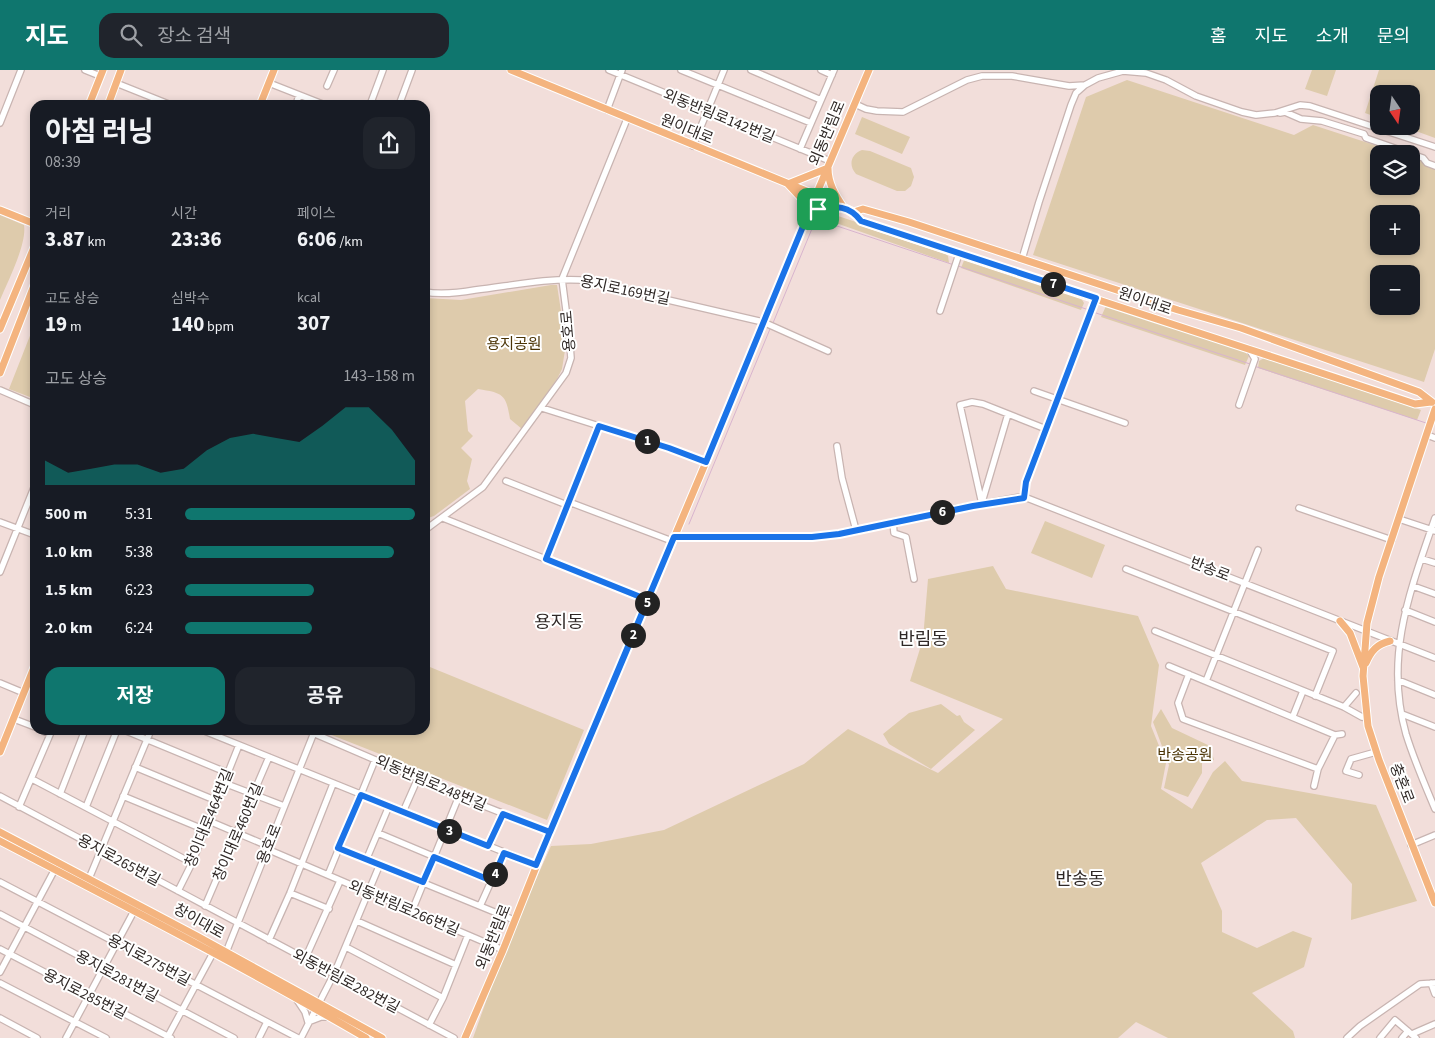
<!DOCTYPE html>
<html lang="ko">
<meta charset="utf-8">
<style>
:root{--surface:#171b24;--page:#20242c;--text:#f1f3f6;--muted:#9ea1a6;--accent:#0f766e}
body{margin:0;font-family:"Source Sans 3","Noto Sans KR",sans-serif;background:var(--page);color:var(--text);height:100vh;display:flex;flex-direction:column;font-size:19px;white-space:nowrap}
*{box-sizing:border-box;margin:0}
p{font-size:16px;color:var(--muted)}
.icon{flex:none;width:28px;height:28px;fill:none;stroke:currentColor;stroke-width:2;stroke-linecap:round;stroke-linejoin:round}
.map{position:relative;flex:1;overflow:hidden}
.details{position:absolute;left:30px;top:30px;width:400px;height:635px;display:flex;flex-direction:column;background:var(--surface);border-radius:15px;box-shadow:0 2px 8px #0003}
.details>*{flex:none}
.needle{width:32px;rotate:167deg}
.buttons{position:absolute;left:1370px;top:15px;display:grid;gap:10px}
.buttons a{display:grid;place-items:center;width:50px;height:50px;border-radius:10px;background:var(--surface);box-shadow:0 2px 8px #0003;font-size:25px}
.pin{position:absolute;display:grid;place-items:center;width:42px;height:42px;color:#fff;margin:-21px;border-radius:10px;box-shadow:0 2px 8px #0006}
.km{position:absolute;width:25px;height:25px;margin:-12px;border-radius:50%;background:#222;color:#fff;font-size:14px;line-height:25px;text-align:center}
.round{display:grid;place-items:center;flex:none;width:52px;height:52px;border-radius:15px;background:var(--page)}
.head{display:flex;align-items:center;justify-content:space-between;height:85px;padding:0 15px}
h1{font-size:28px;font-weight:700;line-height:38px}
.metrics{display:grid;grid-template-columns:repeat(3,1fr);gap:8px;height:85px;padding:5px 15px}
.metrics div{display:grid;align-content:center}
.metrics b{font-size:21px;font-weight:700}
.metrics small{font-size:14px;font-weight:400}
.metrics p{font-size:14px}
.chart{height:140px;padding:10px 15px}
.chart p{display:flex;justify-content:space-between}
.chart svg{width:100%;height:90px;margin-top:5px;fill:var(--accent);opacity:.7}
.primary-button{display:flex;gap:10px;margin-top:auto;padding:10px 15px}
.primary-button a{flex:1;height:58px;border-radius:15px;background:var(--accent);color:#fff;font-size:20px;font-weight:700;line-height:58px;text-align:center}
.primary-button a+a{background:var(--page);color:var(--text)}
ul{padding:0 15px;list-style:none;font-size:16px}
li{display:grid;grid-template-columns:80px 60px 1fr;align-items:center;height:38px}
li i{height:12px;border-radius:6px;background:var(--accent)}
header{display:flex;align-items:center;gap:30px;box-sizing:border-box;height:70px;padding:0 25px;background:var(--accent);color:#fff}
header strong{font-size:24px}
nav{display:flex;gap:28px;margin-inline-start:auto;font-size:18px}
.search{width:350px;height:45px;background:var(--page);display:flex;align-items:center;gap:12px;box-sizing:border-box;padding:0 18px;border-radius:15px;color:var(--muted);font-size:19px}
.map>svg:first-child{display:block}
</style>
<header>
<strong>지도</strong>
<div class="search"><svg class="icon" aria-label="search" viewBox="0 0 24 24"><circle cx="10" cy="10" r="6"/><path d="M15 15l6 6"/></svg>장소 검색</div>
<nav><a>홈</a><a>지도</a><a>소개</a><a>문의</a></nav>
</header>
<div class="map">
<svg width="1435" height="968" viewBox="0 0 1435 968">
<rect width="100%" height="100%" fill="#f2deda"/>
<path fill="#decbac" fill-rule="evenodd" d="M 1312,0 L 1336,0 L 1327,26 L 1305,19 Z
M 1379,0 L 1435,0 L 1435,68 L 1402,56 L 1411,56 L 1411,24 L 1379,24 L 1379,48 L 1365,43 Z
M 1127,10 L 1294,65 L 1313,55 L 1402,84 L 1379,84 L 1379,116 L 1411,116 L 1411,87 L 1435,94 L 1435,279 L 1424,312 L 1033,185 L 1086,27 ZM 1379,144 L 1411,144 L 1411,176 L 1379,176 ZM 1379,204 L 1411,204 L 1411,236 L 1379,236 Z
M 862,47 L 910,67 L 902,84 L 855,64 Z
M 862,80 L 870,81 L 911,98 L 914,107 L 911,116 L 905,121 L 897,121 L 856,104 C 848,95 851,84 862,80 Z
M 826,142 L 943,181 L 948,186 L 949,193 L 822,148 Z
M 0,145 L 24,155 C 27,174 8,211 0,230 Z
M 965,188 L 1079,225 L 1084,233 L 1081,240 L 961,198 Z
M 551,215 L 557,215 L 566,274 L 562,299 L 557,309 L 522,359 L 510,349 C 506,324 503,323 478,319 L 465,331 L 468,361 L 473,366 L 461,378 L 472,389 L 467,411 L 470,419 L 434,446 L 425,449 L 425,228 L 461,230 Z
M 1106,236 L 1244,281 L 1249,286 L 1245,295 L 1101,247 Z
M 35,253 L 35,329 L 9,319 Z
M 1264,288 L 1421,340 L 1417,350 L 1258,298 L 1259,291 Z
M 1045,451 L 1105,475 L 1092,508 L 1031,483 Z
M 993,496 L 1006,519 L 1138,546 L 1159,595 L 1151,656 L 1166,693 L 1161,719 L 1192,739 L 1213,702 L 1225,691 L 1242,711 L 1376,735 L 1417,831 L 1351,850 L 1352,814 L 1296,748 L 1267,750 L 1201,793 L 1222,841 L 1222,862 L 1257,878 L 1293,861 L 1312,868 L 1304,897 L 1252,923 L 1293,961 L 1295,968 L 1168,968 L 1136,952 L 1118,968 L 473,968 L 505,878 L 551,776 L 591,774 L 664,760 L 804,694 L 848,659 L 938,703 L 1003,649 L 910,611 L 923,569 L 928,509 Z
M 425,595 L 584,660 L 547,750 L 324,662 L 325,660 L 425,660 Z
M 941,634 L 957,646 L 960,645 L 964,652 L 975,660 L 931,699 L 889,674 L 883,664 L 909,643 Z
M 1161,639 L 1172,658 L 1210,676 L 1214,690 L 1202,693 L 1202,703 L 1188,727 L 1164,718 L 1169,695 L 1153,652 Z"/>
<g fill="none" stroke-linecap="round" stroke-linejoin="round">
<path stroke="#d8b4ce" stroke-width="1" d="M 958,196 L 1089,240
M 1093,242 L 1250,294
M 773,253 L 816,149 L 954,195
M 1254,296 L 1426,353
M 689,454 L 770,259"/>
<g stroke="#c8b4b1" stroke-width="8">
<path id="minor" d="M 85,0 L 100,6
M 609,0 L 830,91
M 681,0 L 811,53
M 751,0 L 821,30
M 821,0 L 832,5
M 116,13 L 171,35
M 269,13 L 325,35
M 327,16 L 334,0
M 855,34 L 866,39 L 877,41 L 903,42 L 967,10 L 982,6 L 1012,6 L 1069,16 L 1085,15 L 1098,8 L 1123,1 L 1146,3 L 1166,10 L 1196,26 L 1242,42 L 1256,45 L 1275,43 L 1300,35 L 1310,36 L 1435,77
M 296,35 L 299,25
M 370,35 L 383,0
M 399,35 L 412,0
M 607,40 L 622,0
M 1280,43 L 1285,42 L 1301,49 L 1322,51 L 1364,64 L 1366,68 L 1423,88 L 1427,93 L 1435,96
M 0,53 L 21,0
M 693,76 L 724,0
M 800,79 L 834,0
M 1022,189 L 1039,132 L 1071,35 L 1076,23 L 1085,15
M 425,222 C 441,225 458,223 475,220 C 510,216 546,208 582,210 L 763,252 L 828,281
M 940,241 L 959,184
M 0,320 L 35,335
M 1034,321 L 1125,353
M 1239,335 L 1255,289 L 1249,279
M 542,338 L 669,378 L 706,392
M 1427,365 L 1435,368
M 837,376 L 842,408 L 856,460
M 506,411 L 567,435
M 1024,428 L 1026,412 L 1096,228
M 569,432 L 672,471
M 982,432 L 1008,344
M 982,434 L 960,335 L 972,332 L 983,334 L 1046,359
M 1299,438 L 1392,470
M 443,448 L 648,530
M 1435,448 C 1410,521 1384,586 1406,664 C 1414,690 1425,715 1435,739
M 1399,449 L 1435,461
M 0,452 L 35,465
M 893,452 L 894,463 L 906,467 L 914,509
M 425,460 L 483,417 L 566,303 L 571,288 L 569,263 L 562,209 L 627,49
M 674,467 L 812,467 L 839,464 L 954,439 L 1020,427 L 1027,428 L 1435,588
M 546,489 L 599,356
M 1422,489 L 1435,493
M 1126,499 L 1333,581 L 1315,626
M 0,502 L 35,415
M 1413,516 L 1435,524
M 1405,540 L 1435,552
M 1155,561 L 1344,637 L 1362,647
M 1169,596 L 1335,665 L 1342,664
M 1189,604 L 1178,633 L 1183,649 L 1318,699 L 1314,716
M 1398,610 L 1435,625
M 1206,611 L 1258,480
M 0,613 L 24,623
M 1344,637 L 1356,623
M 1402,644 L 1435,657
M 1293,646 L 1303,621
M 14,649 L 35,657
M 41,660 L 50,664
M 124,660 L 228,703
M 202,660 L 536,795
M 306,660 L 459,726 L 550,762
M 135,697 L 217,731
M 1318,699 L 1335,665
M 1359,705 L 1346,701 L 1351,689 L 1376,682
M 32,709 L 192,793
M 224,713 L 284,736
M 60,724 L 85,660
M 0,726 L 454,968
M 123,726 L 205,760
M 19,737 L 52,660
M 86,737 L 117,660
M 403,742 L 418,708
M 209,751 L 268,776
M 378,763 L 492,811
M 1411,775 L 1435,765
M 488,776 L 503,744
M 338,778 L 514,850
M 267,779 L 503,880
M 367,788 L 389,736
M 328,805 L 375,690
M 88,811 L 151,660
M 0,812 L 298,968
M 178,821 L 192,793 L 239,675
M 290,823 L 329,839
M 205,836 L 269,687
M 480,836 L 504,783
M 412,841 L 459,726
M 0,844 L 234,968
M 357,851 L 456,895
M 269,870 L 290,823 L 333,714
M 346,877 L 443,928
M 0,879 L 171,968
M 225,885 L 315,660
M 305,889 L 340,811
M 0,902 L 55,799
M 0,913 L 106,968
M 1431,913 L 1435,924
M 297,930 L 305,942 L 308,952
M 0,948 L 37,968
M 308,952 L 321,947 L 330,947
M 429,955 L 443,928 L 468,865
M 1412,964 L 1435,954
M 66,968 L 134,841
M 167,968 L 213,883
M 259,968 L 267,952
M 301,968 L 334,904 L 380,794
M 1347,968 L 1360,956 L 1420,914 L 1435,913
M 1380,968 L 1395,950 L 1416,968
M 1402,968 L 1408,961"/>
</g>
<g stroke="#fff" stroke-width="9">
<path id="major" d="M 511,0 L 816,125 L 854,142 L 861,151 C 1045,214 1230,272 1415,334 L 1431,332
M 89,35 L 103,0
M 108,35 L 121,0
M 260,35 L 274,0
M 0,140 L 35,154
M 854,142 L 863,139 L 909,152 L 1178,240 L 1241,258 L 1419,322 L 1432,332
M 810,145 C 817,137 829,137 839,138
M 806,148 L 801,128 L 788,114 L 828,98 C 828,113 835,125 844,138
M 0,259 L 35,175
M 0,303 L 35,213
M 1435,339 L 1379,507 L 1367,553 L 1363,606 L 1368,656 L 1379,690 L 1435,833
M 1340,551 L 1350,563 L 1363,597
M 1366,593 C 1371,581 1377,574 1390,571
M 0,682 L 35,595
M 0,762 L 197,866 L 382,968
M 0,771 C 123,835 246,898 366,968
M 465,968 L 503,880 L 550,762 L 706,392 L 816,125 L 869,0"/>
</g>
<use href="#minor" stroke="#fff" stroke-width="5.5"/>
<use href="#major" stroke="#f4b47f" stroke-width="7"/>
</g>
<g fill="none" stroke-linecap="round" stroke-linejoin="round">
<g stroke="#fff" stroke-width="10">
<path id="route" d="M 818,139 L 814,140 L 806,149 L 706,392 L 669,378 L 599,356 L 546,489 L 648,530 L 550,762 L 503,744 L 488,776 L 361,725 L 338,778 L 423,812 L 434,787 L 492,811 L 504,783 L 536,795 L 674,467 L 812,467 L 839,464 L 973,436 L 1024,428 L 1026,412 L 1096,228 L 861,151 C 849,135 836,136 818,139"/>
</g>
<use href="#route" stroke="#1a73e8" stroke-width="6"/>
</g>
<g text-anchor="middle" stroke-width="4" stroke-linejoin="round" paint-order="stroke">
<g font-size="15" fill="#2f2826" stroke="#fff">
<text transform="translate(719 46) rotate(22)" y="5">외동반림로142번길</text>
<text transform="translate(687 59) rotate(22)" y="5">원이대로</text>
<text transform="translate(827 63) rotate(-67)" y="5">외동반림로</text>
<text transform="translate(625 220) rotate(12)" y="5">용지로169번길</text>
<text transform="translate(1145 231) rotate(19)" y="5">원이대로</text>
<text transform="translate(568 261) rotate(-95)" y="5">용호로</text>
<text transform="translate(1210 499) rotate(21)" y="5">반송로</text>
<text transform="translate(431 713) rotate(23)" y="5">외동반림로248번길</text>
<text transform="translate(1402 713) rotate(69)" y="5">충혼로</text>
<text transform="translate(209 748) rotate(-68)" y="5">창이대로464번길</text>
<text transform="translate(238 762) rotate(-67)" y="5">창이대로460번길</text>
<text transform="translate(269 774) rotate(-68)" y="5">용호로</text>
<text transform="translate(119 790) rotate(28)" y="5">용지로265번길</text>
<text transform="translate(404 838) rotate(23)" y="5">외동반림로266번길</text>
<text transform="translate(199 851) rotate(29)" y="5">창이대로</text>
<text transform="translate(493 867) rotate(-68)" y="5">외동반림로</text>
<text transform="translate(149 890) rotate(28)" y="5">용지로275번길</text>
<text transform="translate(117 906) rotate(28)" y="5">용지로281번길</text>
<text transform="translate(346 911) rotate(28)" y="5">외동반림로282번길</text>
<text transform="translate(85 924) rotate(27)" y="5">용지로285번길</text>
</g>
<g font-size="15" fill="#4b3405" stroke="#fff">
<text x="514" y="279">용지공원</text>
<text x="1185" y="690">반송공원</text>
</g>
<g font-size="18" fill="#2f2826" stroke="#fff">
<text x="559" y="558">용지동</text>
<text x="923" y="575">반림동</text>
<text x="1080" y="815">반송동</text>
</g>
</g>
</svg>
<div class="buttons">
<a><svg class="needle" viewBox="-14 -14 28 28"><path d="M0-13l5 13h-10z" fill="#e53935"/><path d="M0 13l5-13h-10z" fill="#9ea1a6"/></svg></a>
<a><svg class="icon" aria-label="layers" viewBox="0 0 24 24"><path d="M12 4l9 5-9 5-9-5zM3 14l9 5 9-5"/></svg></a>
<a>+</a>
<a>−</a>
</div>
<div class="pin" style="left:818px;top:139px;background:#1e9e55"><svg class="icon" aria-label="arrive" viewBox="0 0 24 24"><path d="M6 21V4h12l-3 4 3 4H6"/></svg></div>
<b class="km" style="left:647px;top:371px">1</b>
<b class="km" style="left:633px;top:565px">2</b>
<b class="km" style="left:449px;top:761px">3</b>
<b class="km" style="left:495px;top:804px">4</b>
<b class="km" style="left:647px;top:533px">5</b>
<b class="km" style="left:942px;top:442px">6</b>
<b class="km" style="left:1053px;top:214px">7</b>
<section class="details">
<div class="head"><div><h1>아침 러닝</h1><p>08:39</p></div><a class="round"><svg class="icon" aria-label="share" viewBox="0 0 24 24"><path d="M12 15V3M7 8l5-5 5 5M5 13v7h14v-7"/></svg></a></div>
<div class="metrics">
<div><p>거리</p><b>3.87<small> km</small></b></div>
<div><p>시간</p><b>23:36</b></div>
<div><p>페이스</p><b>6:06<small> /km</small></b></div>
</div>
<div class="metrics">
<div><p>고도 상승</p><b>19<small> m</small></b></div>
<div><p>심박수</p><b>140<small> bpm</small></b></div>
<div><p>kcal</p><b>307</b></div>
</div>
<div class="chart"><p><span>고도 상승</span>143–158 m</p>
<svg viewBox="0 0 160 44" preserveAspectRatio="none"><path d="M0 44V32L10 38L20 36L30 34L40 34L50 38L60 36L70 27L80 21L90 19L100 21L110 23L120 15L130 6L140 6L150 17L160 32V44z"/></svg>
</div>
<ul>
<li><b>500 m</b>5:31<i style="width:100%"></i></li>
<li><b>1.0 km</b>5:38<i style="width:91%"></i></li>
<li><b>1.5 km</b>6:23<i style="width:56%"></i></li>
<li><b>2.0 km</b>6:24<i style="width:55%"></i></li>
</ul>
<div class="primary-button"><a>저장</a><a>공유</a></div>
</section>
</div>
